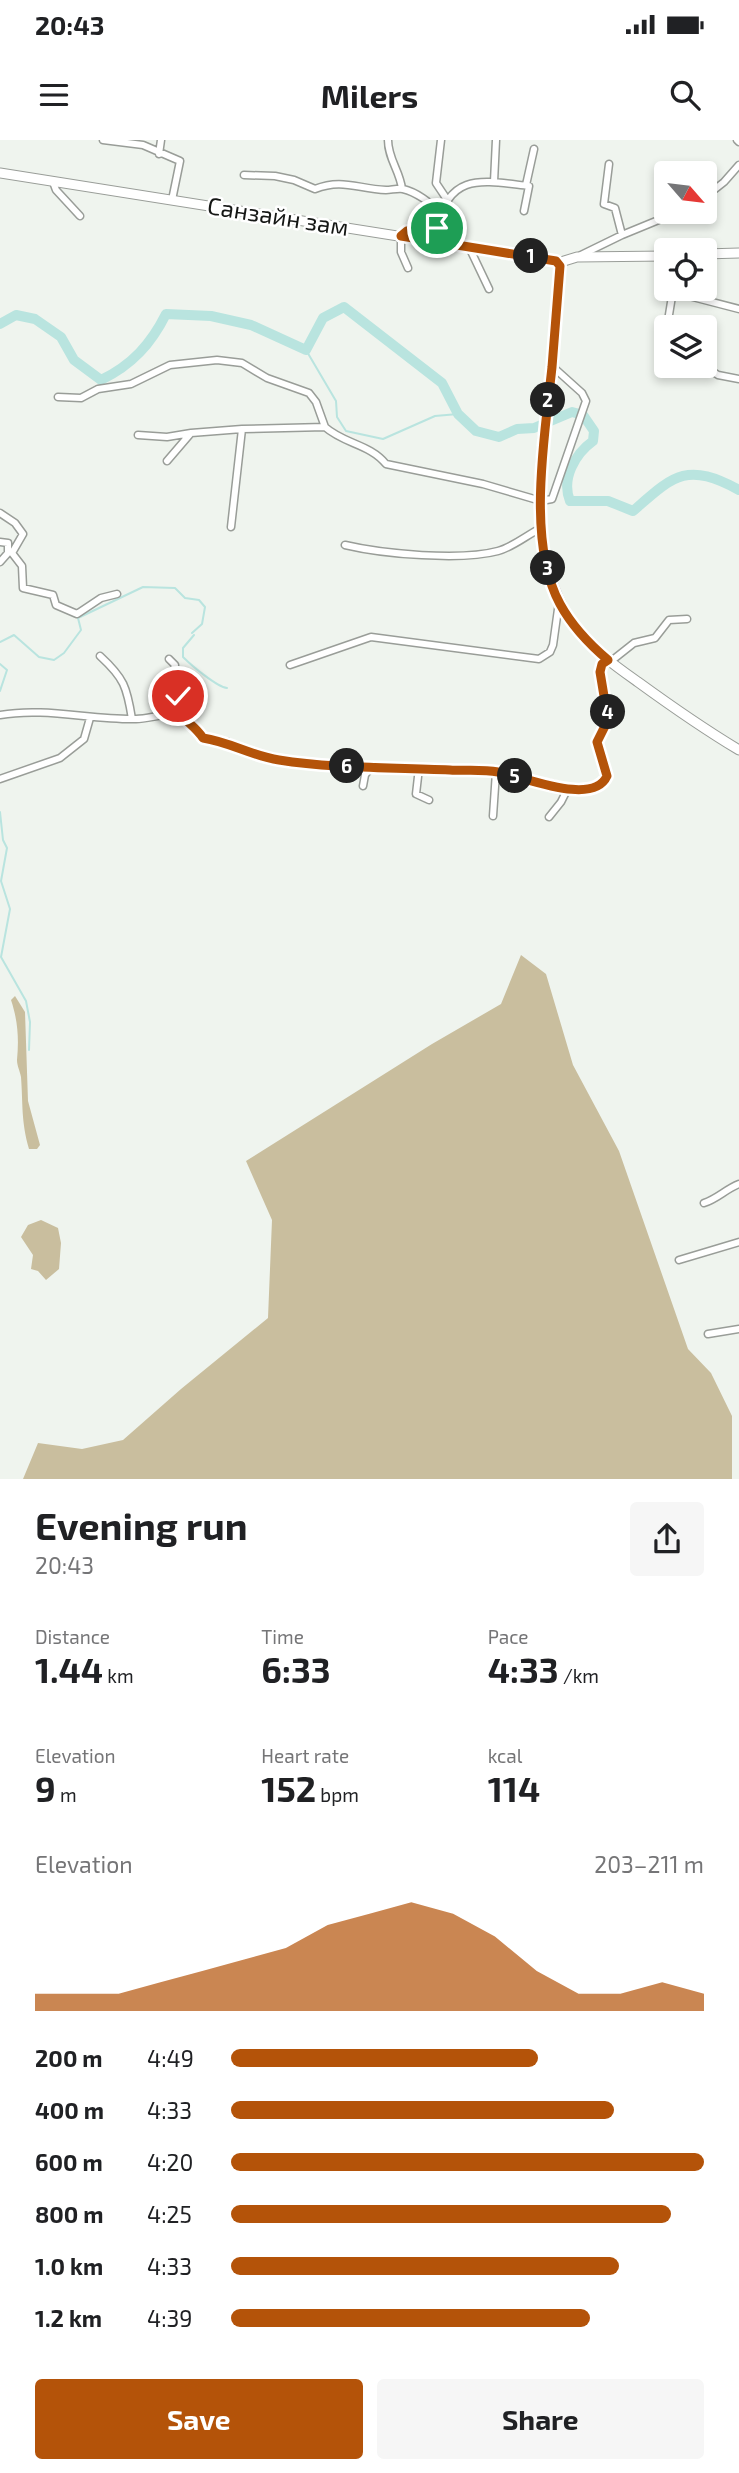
<!DOCTYPE html>
<meta charset="utf-8">
<style>
:root{--surface:#fff;--page:#f6f6f6;--text:#202124;--muted:#757577;--accent:#b45309}
body{margin:0;font-family:"Exo 2",sans-serif;background:var(--page);color:var(--text);height:100vh;display:flex;flex-direction:column;font-size:26px;white-space:nowrap}
*{box-sizing:border-box;margin:0}
p{font-size:23px;color:var(--muted)}
.icon{flex:none;width:38px;height:38px;fill:none;stroke:currentColor;stroke-width:2;stroke-linecap:round;stroke-linejoin:round}
.map{position:relative;height:1339px;overflow:hidden}
.drawer{display:flex;flex-direction:column;background:var(--surface);flex:1}
.drawer>*{flex:none}
.needle{width:46px;rotate:118deg}
.buttons{position:absolute;left:654px;top:21px;display:grid;gap:14px}
.buttons a{display:grid;place-items:center;width:63px;height:63px;border-radius:7px;background:var(--surface);box-shadow:0 4px 10px #0003;font-size:35px}
.pin{position:absolute;display:grid;place-items:center;width:60px;height:60px;color:#fff;margin:-30px;border:4px solid #fff;border-radius:50%;box-shadow:0 2px 7px #0007}
.km{position:absolute;width:35px;height:35px;margin:-18px;border-radius:50%;background:#222;color:#fff;font-size:19px;line-height:35px;text-align:center}
.round{display:grid;place-items:center;flex:none;width:74px;height:74px;border-radius:7px;background:var(--page)}
.head{display:flex;align-items:center;justify-content:space-between;height:119px;padding:0 35px}
h1{font-size:38px;font-weight:700;line-height:52px}
.figures{display:grid;grid-template-columns:repeat(3,1fr);gap:10px;height:119px;padding:7px 35px}
.figures div{display:grid;align-content:center}
.figures b{font-size:35px;font-weight:700}
.figures small{font-size:19px;font-weight:400}
.figures p{font-size:19px}
.chart{height:196px;padding:14px 35px}
.chart p{display:flex;justify-content:space-between}
.chart svg{width:100%;height:126px;margin-top:7px;fill:var(--accent);opacity:.7}
.action{display:flex;gap:14px;margin-top:auto;padding:14px 35px}
.action a{flex:1;height:80px;border-radius:7px;background:var(--accent);color:#fff;font-size:28px;font-weight:700;line-height:80px;text-align:center}
.action a+a{background:var(--page);color:var(--text)}
ul{padding:0 35px;list-style:none;font-size:23px}
li{display:grid;grid-template-columns:112px 84px 1fr;align-items:center;height:52px}
li i{height:18px;border-radius:9px;background:var(--accent)}
.status{display:flex;justify-content:space-between;align-items:center;height:49px;padding:0 35px;background:var(--surface);direction:ltr}
.status svg{height:19px;fill:currentColor}
header{display:flex;justify-content:space-between;align-items:center;height:91px;padding:0 35px;background:var(--surface);font-size:32px;font-weight:700}
.map>svg:first-child{display:block}
</style>
<div class="status"><b>20:43</b><svg viewBox="0 0 49 12"><path d="M0 12V9h3v3zM5 12V6h3v6zM10 12V3h3v9zM15 12V0h3v12zM26 1h20v11H26zM47 4h2v5h-2z"/></svg></div>
<header><svg class="icon" aria-label="menu" viewBox="0 0 24 24"><path d="M4 6h16M4 12h16M4 18h16"/></svg>Milers<svg class="icon" aria-label="search" viewBox="0 0 24 24"><circle cx="10" cy="10" r="6"/><path d="M15 15l6 6"/></svg></header>
<div class="map">
<svg width="739" height="1339" viewBox="0 0 739 1339">
<rect width="100%" height="100%" fill="#eff4ee"/>
<path fill="#c9be9e" d="M 521,815 L 546,834 L 573,925 L 619,1011 L 688,1209 L 711,1233 L 732,1276 L 732,1339 L 23,1339 L 38,1303 L 82,1309 L 123,1300 L 181,1249 L 268,1178 L 272,1080 L 246,1021 L 432,904 L 501,864 Z
M 15,856 L 25,872 L 28,961 L 40,1005 L 37,1009 L 29,1009 C 21,981 23,964 21,937 C 20,931 17,926 17,920 C 19,899 18,881 11,860 Z
M 41,1080 L 58,1088 L 61,1103 L 59,1129 L 46,1140 L 38,1131 L 31,1129 L 33,1115 L 21,1097 L 28,1085 Z"/>
<g fill="none" stroke-linecap="round" stroke-linejoin="round">
<path stroke="#b9e4df" stroke-width="2" d="M 306,210 L 336,261 L 337,277 L 346,291 L 383,299 L 435,276 L 458,274
M 194,495 L 183,508 L 183,517 C 191,525 217,547 227,548
M 0,502 L 14,495 L 39,517 L 54,520 L 64,513 L 81,490 L 78,478 L 143,447 L 175,448 L 185,458 L 199,460 L 205,467 L 202,484 L 192,493
M 0,524 L 7,530 L 0,551
M 0,672 L 3,700 L 7,708 L 1,741 L 10,769 L 1,817 L 26,861 L 30,882 L 29,910"/>
<path stroke="#b9e4df" stroke-width="10" d="M 0,184 L 16,175 L 35,179 L 61,197 L 74,220 L 101,240 C 132,225 151,204 166,174 L 211,176 L 251,185 L 306,210 L 323,178 L 344,167 L 442,243 L 458,274 L 476,291 L 499,297 L 517,289 L 534,288 L 572,272 L 583,275 L 594,291 L 593,301 C 575,314 561,339 570,361 L 608,361 L 633,371 C 673,336 686,321 739,350"/>
<g stroke="#999d98" stroke-width="9">
<path id="street" d="M 103,0 L 143,5 L 180,21 L 172,60
M 388,0 C 388,19 400,31 402,49
M 441,0 L 436,43 L 448,61
M 737,0 L 739,2
M 159,14 L 161,0
M 609,24 L 604,64 L 615,68 L 622,95
M 244,35 L 275,36 L 294,40 L 315,49 C 342,38 358,49 386,50 C 391,50 398,48 403,49 C 416,52 431,63 440,72
M 53,42 L 56,50 L 80,76
M 494,42 L 496,0
M 526,45 L 534,9
M 705,57 L 724,42 L 739,25
M 469,107 L 489,149
M 581,115 L 622,95 L 678,72
M 408,128 L 401,112 L 401,96 L 407,91 L 437,88 C 449,31 484,41 529,46 L 524,71
M 673,149 L 685,155 L 739,169
M 667,187 L 673,150
M 704,226 L 718,235 L 739,239
M 58,257 L 81,258 L 98,249 L 131,244 L 170,225 L 217,220 L 242,223 L 267,238 L 309,253 L 316,262 L 325,287
M 138,295 L 167,297 L 191,293
M 167,321 L 191,293 L 242,289
M 0,373 L 15,383 L 23,394 L 12,413 L 22,426 L 23,448 L 53,455 L 56,465 L 77,474 L 101,458 L 117,454
M 231,387 L 242,289 L 325,287 C 344,304 370,304 386,324 L 483,344 L 541,361 L 552,359 L 586,261 L 582,253 L 552,226
M 0,402 L 8,403 L 8,413 L 0,422
M 345,405 C 383,414 461,421 498,411 C 513,407 527,395 541,388
M 100,516 C 124,538 127,547 132,579
M 169,519 L 175,525 L 173,535
M 610,522 L 634,503 L 655,498 L 669,480 L 687,479
M 290,525 L 371,497 L 539,519 L 550,512 L 553,505 L 559,462
M 157,547 L 173,535 L 184,544 C 177,551 174,566 179,575
M 0,575 C 44,567 91,580 136,579 C 149,579 168,572 180,575 C 190,578 197,590 203,598 L 228,602 L 236,608 L 277,620 L 334,626 L 497,632 L 585,651 L 599,645 L 607,636 L 597,602 L 608,576 L 600,532 L 602,524 L 608,520
M 419,628 L 416,654 L 429,660
M 0,639 L 60,618 L 84,599 L 90,578
M 363,646 L 365,635 L 371,627
M 493,676 L 496,632
M 549,677 L 561,662 L 568,648
M 704,1063 C 717,1059 726,1049 739,1044
M 679,1120 L 739,1102
M 708,1194 L 739,1189"/>
</g>
<g stroke="#999d98" stroke-width="11">
<path id="secondary" d="M 0,33 L 556,121
M 705,114 L 739,113
M 564,121 L 577,117 L 667,116
M 560,126 C 557,163 554,200 550,237 C 541,321 522,424 581,494 C 597,513 617,527 638,542 C 671,566 704,589 739,610"/>
</g>
<use href="#street" stroke="#fff" stroke-width="6"/>
<use href="#secondary" stroke="#fff" stroke-width="9"/>
</g>
<g fill="none" stroke-linecap="round" stroke-linejoin="round">
<g stroke="#fff" stroke-width="14">
<path id="route" d="M 178,556 C 175,579 191,580 203,598 C 230,602 252,616 279,620 C 335,629 393,627 450,630 C 465,631 482,629 498,632 C 523,636 593,667 607,636 L 597,602 L 608,580 L 600,532 L 602,524 L 608,520 C 589,504 572,486 560,464 C 526,402 545,294 552,227 C 555,193 557,160 560,126 L 556,121 L 401,96 L 407,91 L 437,88"/>
</g>
<use href="#route" stroke="#b45309" stroke-width="9"/>
</g>
<g text-anchor="middle" stroke-width="5" stroke-linejoin="round" paint-order="stroke">
<g font-size="24" fill="#151715" stroke="#fff">
<text transform="translate(278 77) rotate(9)" y="8">Санзайн зам</text>
</g>
</g>
</svg>
<div class="buttons">
<a><svg class="needle" viewBox="-14 -14 28 28"><path d="M0-13l5 13h-10z" fill="#e53935"/><path d="M0 13l5-13h-10z" fill="#757577"/></svg></a>
<a><svg class="icon" aria-label="locate" viewBox="0 0 24 24"><circle cx="12" cy="12" r="6"/><path d="M12 2v4M12 18v4M2 12h4M18 12h4"/></svg></a>
<a><svg class="icon" aria-label="layers" viewBox="0 0 24 24"><path d="M12 4l9 5-9 5-9-5zM3 14l9 5 9-5"/></svg></a>
</div>
<div class="pin" style="left:437px;top:88px;background:#1e9e55"><svg class="icon" aria-label="arrive" viewBox="0 0 24 24"><path d="M6 21V4h12l-3 4 3 4H6"/></svg></div>
<div class="pin" style="left:178px;top:556px;background:#d93025"><svg class="icon" aria-label="check" viewBox="0 0 24 24"><path d="M5 12l5 5 9-10"/></svg></div>
<b class="km" style="left:531px;top:116px">1</b>
<b class="km" style="left:548px;top:260px">2</b>
<b class="km" style="left:548px;top:428px">3</b>
<b class="km" style="left:608px;top:572px">4</b>
<b class="km" style="left:515px;top:636px">5</b>
<b class="km" style="left:347px;top:626px">6</b>
</div>
<section class="drawer">
<div class="head"><div><h1>Evening run</h1><p>20:43</p></div><a class="round"><svg class="icon" aria-label="share" viewBox="0 0 24 24"><path d="M12 15V3M7 8l5-5 5 5M5 13v7h14v-7"/></svg></a></div>
<div class="figures">
<div><p>Distance</p><b>1.44<small> km</small></b></div>
<div><p>Time</p><b>6:33</b></div>
<div><p>Pace</p><b>4:33<small> /km</small></b></div>
</div>
<div class="figures">
<div><p>Elevation</p><b>9<small> m</small></b></div>
<div><p>Heart rate</p><b>152<small> bpm</small></b></div>
<div><p>kcal</p><b>114</b></div>
</div>
<div class="chart"><p><span>Elevation</span>203–211 m</p>
<svg viewBox="0 0 160 44" preserveAspectRatio="none"><path d="M0 44V38L10 38L20 38L30 34L40 30L50 26L60 22L70 14L80 10L90 6L100 10L110 18L120 30L130 38L140 38L150 34L160 38V44z"/></svg>
</div>
<ul>
<li><b>200 m</b>4:49<i style="width:65%"></i></li>
<li><b>400 m</b>4:33<i style="width:81%"></i></li>
<li><b>600 m</b>4:20<i style="width:100%"></i></li>
<li><b>800 m</b>4:25<i style="width:93%"></i></li>
<li><b>1.0 km</b>4:33<i style="width:82%"></i></li>
<li><b>1.2 km</b>4:39<i style="width:76%"></i></li>
</ul>
<div class="action"><a>Save</a><a>Share</a></div>
</section>
